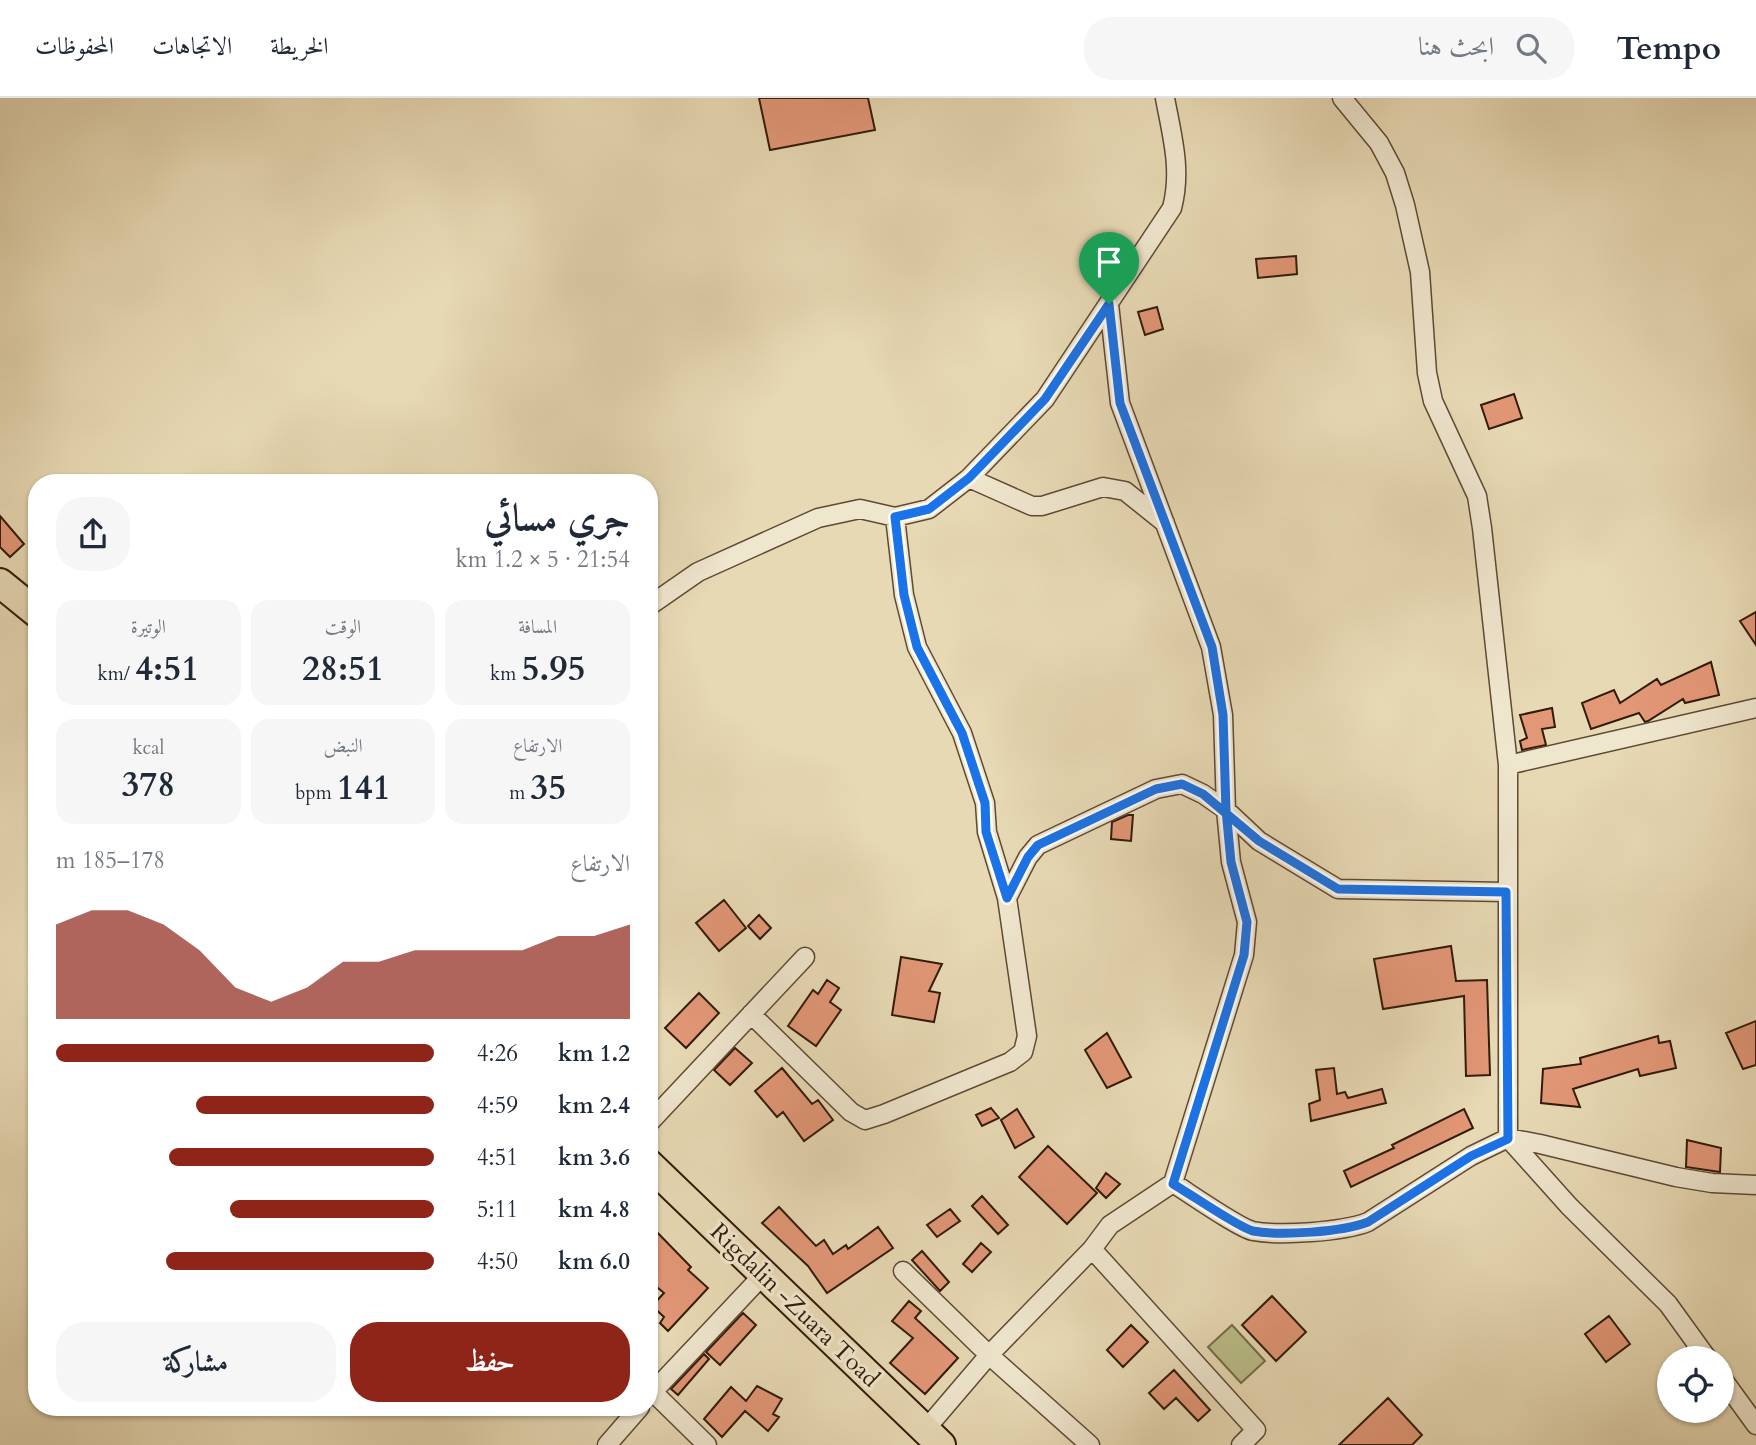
<!DOCTYPE html>
<html lang="ar">
<meta charset="utf-8">
<style>
:root{--surface:#fff;--page:#f6f6f7;--text:#1f2937;--muted:#747a83;--line:#e0e1e3;--accent:#8f2418}
body{margin:0;font-family:Cardo,Amiri,serif;background:var(--page);color:var(--text);direction:rtl;height:100vh;display:flex;flex-direction:column;font-size:26px;white-space:nowrap}
*{box-sizing:border-box;margin:0}
p{font-size:23px;color:var(--muted)}
.icon{flex:none;width:38px;height:38px;fill:none;stroke:currentColor;stroke-width:2;stroke-linecap:round;stroke-linejoin:round}
.map{position:relative;flex:1;overflow:hidden;direction:ltr}
.panel{position:absolute;left:28px;top:376px;width:630px;height:942px;display:flex;flex-direction:column;background:var(--surface);border-radius:28px;box-shadow:0 2px 5px #0004;direction:rtl}
.panel>*{flex:none}
.fabs{position:absolute;left:1657px;top:1248px;display:grid;gap:14px}
.fabs a{display:grid;place-items:center;width:77px;height:77px;border-radius:50%;background:var(--surface);box-shadow:0 2px 5px #0004;font-size:35px}
.pin{position:absolute;display:grid;place-items:center;width:60px;height:60px;color:#fff;margin:-72px -30px;border-radius:50% 50% 50% 0;rotate:-45deg;box-shadow:0 0 7px #0007}
.pin .icon{rotate:45deg}
.round{display:grid;place-items:center;flex:none;width:74px;height:74px;border-radius:28px;background:var(--page)}
.summary{display:flex;align-items:center;justify-content:space-between;height:119px;padding:0 28px}
h1{font-size:38px;font-weight:700;line-height:52px}
.figures{display:grid;grid-template-columns:repeat(3,1fr);gap:10px;height:119px;padding:7px 28px}
.figures div{display:grid;align-content:center;border-radius:18px;background:var(--page);text-align:center}
.figures b{font-size:35px;font-weight:700}
.figures small{font-size:19px;font-weight:400}
.figures p{font-size:19px}
.chart{height:196px;padding:14px 28px}
.chart p{display:flex;justify-content:space-between}
.chart svg{width:100%;height:126px;margin-top:7px;fill:var(--accent);opacity:.7}
.action{display:flex;gap:14px;margin-top:auto;padding:14px 28px}
.action a{flex:1;height:80px;border-radius:28px;background:var(--accent);color:#fff;font-size:28px;font-weight:700;line-height:80px;text-align:center}
.action a+a{background:var(--page);color:var(--text)}
ul{padding:0 28px;list-style:none;font-size:23px}
li{display:grid;grid-template-columns:112px 84px 1fr;align-items:center;height:52px}
li i{height:18px;border-radius:9px;background:var(--accent)}
header{display:flex;align-items:center;gap:42px;box-sizing:border-box;height:98px;padding:0 35px;background:var(--surface);border-bottom:2px solid var(--line)}
header strong{font-size:33px}
nav{display:flex;gap:38px;margin-inline-start:auto;font-size:24px}
.search{width:490px;height:63px;background:var(--page);display:flex;align-items:center;gap:18px;box-sizing:border-box;padding:0 24px;border-radius:28px;color:var(--muted);font-size:26px}
.map>svg:first-child{display:block}
</style>
<header>
<strong>Tempo</strong>
<div class="search"><svg class="icon" aria-label="search" viewBox="0 0 24 24"><circle cx="10" cy="10" r="6"/><path d="M15 15l6 6"/></svg>ابحث هنا</div>
<nav><a>الخريطة</a><a>الاتجاهات</a><a>المحفوظات</a></nav>
</header>
<div class="map">
<svg width="1756" height="1347" viewBox="0 0 1756 1347">
<rect width="100%" height="100%" fill="#e7d9b4"/>
<filter id="stains"><feTurbulence type="fractalNoise" baseFrequency=".00286" numOctaves="4"/><feColorMatrix values="0 0 0 0 .2 0 0 0 0 .09 0 0 0 0 .02 0 0 0 .5 -.17"/></filter>
<radialGradient id="worn" r=".72"><stop offset=".6" stop-color="#630" stop-opacity="0"/><stop offset="1" stop-color="#630" stop-opacity=".3"/></radialGradient>
<path fill="#babe89" stroke="#766c49" stroke-width="2" d="M 1232,1227 L 1265,1263 L 1241,1285 L 1208,1249 Z"/>
<path fill="#e29777" stroke="#321b09" stroke-width="2" d="M 759,0 L 868,0 L 875,32 L 770,52 Z
M 1296,158 L 1297,176 L 1258,180 L 1256,161 Z
M 1157,209 L 1163,231 L 1145,237 L 1138,214 Z
M 1514,296 L 1522,320 L 1489,331 L 1481,307 Z
M 0,418 L 24,446 L 10,459 L 0,449 Z
M 1756,514 L 1756,547 L 1740,523 Z
M 1711,564 L 1719,597 L 1685,605 L 1683,601 L 1648,623 L 1645,624 L 1639,615 L 1591,631 L 1582,605 L 1614,592 L 1620,605 L 1657,581 L 1661,587 Z
M 1552,610 L 1555,629 L 1542,631 L 1546,647 L 1522,652 L 1520,643 L 1527,640 L 1520,617 Z
M 1128,717 L 1133,717 L 1131,743 L 1111,741 L 1112,724 Z
M 724,802 L 746,830 L 719,853 L 696,825 Z
M 759,817 L 771,830 L 760,841 L 748,828 Z
M 1451,848 L 1456,883 L 1487,882 L 1490,977 L 1466,978 L 1464,898 L 1383,911 L 1374,861 Z
M 901,859 L 942,866 L 929,893 L 940,895 L 934,924 L 892,917 Z
M 827,882 L 839,890 L 830,904 L 841,912 L 816,948 L 788,928 L 813,892 L 818,896 Z
M 699,895 L 719,915 L 686,950 L 665,930 Z
M 1756,923 L 1756,967 L 1743,971 L 1726,935 Z
M 1107,935 L 1131,979 L 1107,990 L 1085,952 Z
M 1658,938 L 1659,945 L 1670,943 L 1676,970 L 1640,978 L 1638,971 L 1573,991 L 1580,1009 L 1541,1005 L 1543,971 L 1581,966 L 1580,960 Z
M 735,950 L 752,965 L 730,987 L 714,972 Z
M 782,970 L 812,1006 L 818,1002 L 833,1022 L 804,1043 L 783,1014 L 777,1019 L 755,993 Z
M 1334,970 L 1337,996 L 1345,994 L 1348,1000 L 1382,991 L 1386,1005 L 1311,1023 L 1309,1006 L 1320,1002 L 1316,972 Z
M 991,1010 L 999,1020 L 982,1028 L 976,1017 Z
M 1017,1011 L 1034,1039 L 1015,1050 L 1001,1022 Z
M 1464,1011 L 1473,1030 L 1351,1089 L 1344,1073 L 1394,1050 L 1392,1047 Z
M 1687,1042 L 1721,1050 L 1720,1074 L 1686,1069 Z
M 1048,1048 L 1097,1095 L 1067,1126 L 1019,1079 Z
M 1106,1075 L 1120,1086 L 1106,1100 L 1096,1090 Z
M 982,1098 L 1008,1127 L 998,1136 L 972,1108 Z
M 779,1109 L 816,1148 L 824,1142 L 833,1156 L 846,1147 L 848,1151 L 878,1129 L 893,1150 L 827,1195 L 808,1168 L 762,1125 Z
M 950,1111 L 960,1123 L 937,1139 L 927,1127 Z
M 649,1126 L 691,1169 L 688,1172 L 708,1190 L 668,1233 L 660,1225 L 664,1219 L 652,1208 L 664,1195 L 651,1184 L 655,1180 L 649,1173 Z
M 981,1145 L 991,1154 L 972,1174 L 963,1166 Z
M 922,1153 L 949,1184 L 940,1193 L 912,1162 Z
M 1272,1198 L 1306,1234 L 1276,1263 L 1242,1227 Z
M 909,1203 L 921,1213 L 915,1220 L 958,1260 L 925,1296 L 890,1265 L 913,1240 L 892,1223 Z
M 743,1215 L 756,1227 L 720,1267 L 706,1254 Z
M 1609,1218 L 1630,1246 L 1606,1264 L 1585,1236 Z
M 1131,1227 L 1148,1244 L 1123,1269 L 1107,1252 Z
M 704,1256 L 709,1261 L 678,1297 L 671,1291 Z
M 1174,1272 L 1210,1312 L 1198,1323 L 1176,1300 L 1164,1311 L 1149,1295 Z
M 757,1288 L 782,1301 L 773,1316 L 779,1319 L 768,1333 L 745,1313 L 722,1339 L 704,1321 L 731,1289 L 746,1303 Z
M 1388,1300 L 1422,1337 L 1412,1347 L 1339,1347 Z"/>
<g fill="none" stroke-linecap="round" stroke-linejoin="round">
<g stroke="#5f4a34" stroke-width="21">
<path id="street" d="M 1342,0 L 1379,45 L 1395,75 L 1405,107 L 1420,174 L 1427,275 L 1433,303 L 1477,398 L 1482,430 L 1508,667 L 1508,1040 L 1569,1108 L 1668,1206 L 1707,1260
M 1109,206 L 1120,305 L 1211,549 L 1223,617 L 1226,712 L 1231,764 L 1247,824 L 1244,857 L 1173,1085
M 969,380 L 1032,408 L 1042,408 L 1103,389 L 1125,393 L 1165,425
M 649,508 L 698,474 L 818,420 L 860,411 L 895,419 L 929,411 L 969,380 L 1045,301 L 1172,110 C 1182,72 1172,38 1165,0
M 1508,667 L 1756,610
M 1007,800 L 1028,759 L 1038,747 L 1156,691 L 1182,686 L 1203,696 L 1226,712 L 1259,743 L 1338,791 L 1506,794
M 751,916 L 851,1014 L 865,1022 L 884,1016 L 1010,964 L 1023,954 L 1027,938 L 1007,800 L 987,734 L 985,705 L 962,635 L 917,549 L 904,497 L 895,419
M 649,1025 L 805,859
M 1092,1151 L 1256,1332 L 1241,1347
M 903,1173 L 989,1257 L 1090,1347
M 1722,1280 L 1756,1327
M 653,1294 L 707,1347
M 649,1298 L 763,1177
M 925,1332 L 989,1257 L 1092,1151 L 1110,1127 L 1173,1085 C 1189,1095 1239,1130 1253,1133 C 1280,1138 1342,1134 1368,1124 L 1471,1058 L 1508,1040 L 1540,1046 L 1676,1079 L 1712,1085 L 1756,1087
M 607,1347 L 640,1309"/>
</g>
<g stroke="#321b09" stroke-width="32">
<path id="primary" d="M 0,485 L 37,515
M 649,1066 L 941,1347"/>
</g>
<use href="#street" stroke="#efe6ce" stroke-width="18"/>
<use href="#primary" stroke="#e7d9b4" stroke-width="28"/>
</g>
<g fill="none" stroke-linecap="round" stroke-linejoin="round">
<g stroke="#fff" stroke-width="14">
<path id="route" d="M 1109,206 L 1120,305 L 1212,549 L 1223,617 L 1226,712 L 1231,764 L 1247,824 L 1244,857 L 1173,1086 C 1189,1095 1239,1130 1253,1133 C 1281,1138 1342,1134 1368,1124 L 1471,1058 L 1508,1041 L 1506,794 L 1338,791 L 1259,743 L 1203,696 L 1182,686 L 1156,691 L 1038,747 L 1028,759 L 1007,800 L 986,734 L 985,705 L 962,635 L 917,549 L 904,497 L 895,419 L 929,411 L 969,380 L 1045,301 L 1109,206"/>
</g>
<use href="#route" stroke="#1a73e8" stroke-width="9"/>
</g>
<g text-anchor="middle" stroke-width="6" stroke-linejoin="round" paint-order="stroke">
<g font-size="24" fill="#321b09" stroke="#efe6ce">
<text transform="translate(795 1207) rotate(44)" y="8">Rigdalin -Zuara Toad</text>
</g>
</g>
<rect width="100%" height="100%" filter="url(#stains)"/>
<rect width="100%" height="100%" fill="url(#worn)"/>
</svg>
<div class="fabs">
<a><svg class="icon" aria-label="locate" viewBox="0 0 24 24"><circle cx="12" cy="12" r="6"/><path d="M12 2v4M12 18v4M2 12h4M18 12h4"/></svg></a>
</div>
<div class="pin" style="left:1109px;top:206px;background:#1e9e55"><svg class="icon" aria-label="arrive" viewBox="0 0 24 24"><path d="M6 21V4h12l-3 4 3 4H6"/></svg></div>
<section class="panel">
<div class="summary"><div><h1>جري مسائي</h1><p>21:54 · 5 × 1.2 km</p></div><a class="round"><svg class="icon" aria-label="share" viewBox="0 0 24 24"><path d="M12 15V3M7 8l5-5 5 5M5 13v7h14v-7"/></svg></a></div>
<div class="figures">
<div><p>المسافة</p><b>5.95<small> km</small></b></div>
<div><p>الوقت</p><b>28:51</b></div>
<div><p>الوتيرة</p><b>4:51<small> /km</small></b></div>
</div>
<div class="figures">
<div><p>الارتفاع</p><b>35<small> m</small></b></div>
<div><p>النبض</p><b>141<small> bpm</small></b></div>
<div><p>kcal</p><b>378</b></div>
</div>
<div class="chart"><p><span>الارتفاع</span>178–185 m</p>
<svg viewBox="0 0 160 44" preserveAspectRatio="none"><path d="M0 44V11L10 6L20 6L30 11L40 20L50 33L60 38L70 33L80 24L90 24L100 20L110 20L120 20L130 20L140 15L150 15L160 11V44z"/></svg>
</div>
<ul>
<li><b>1.2 km</b>4:26<i style="width:100%"></i></li>
<li><b>2.4 km</b>4:59<i style="width:63%"></i></li>
<li><b>3.6 km</b>4:51<i style="width:70%"></i></li>
<li><b>4.8 km</b>5:11<i style="width:54%"></i></li>
<li><b>6.0 km</b>4:50<i style="width:71%"></i></li>
</ul>
<div class="action"><a>حفظ</a><a>مشاركة</a></div>
</section>
</div>
